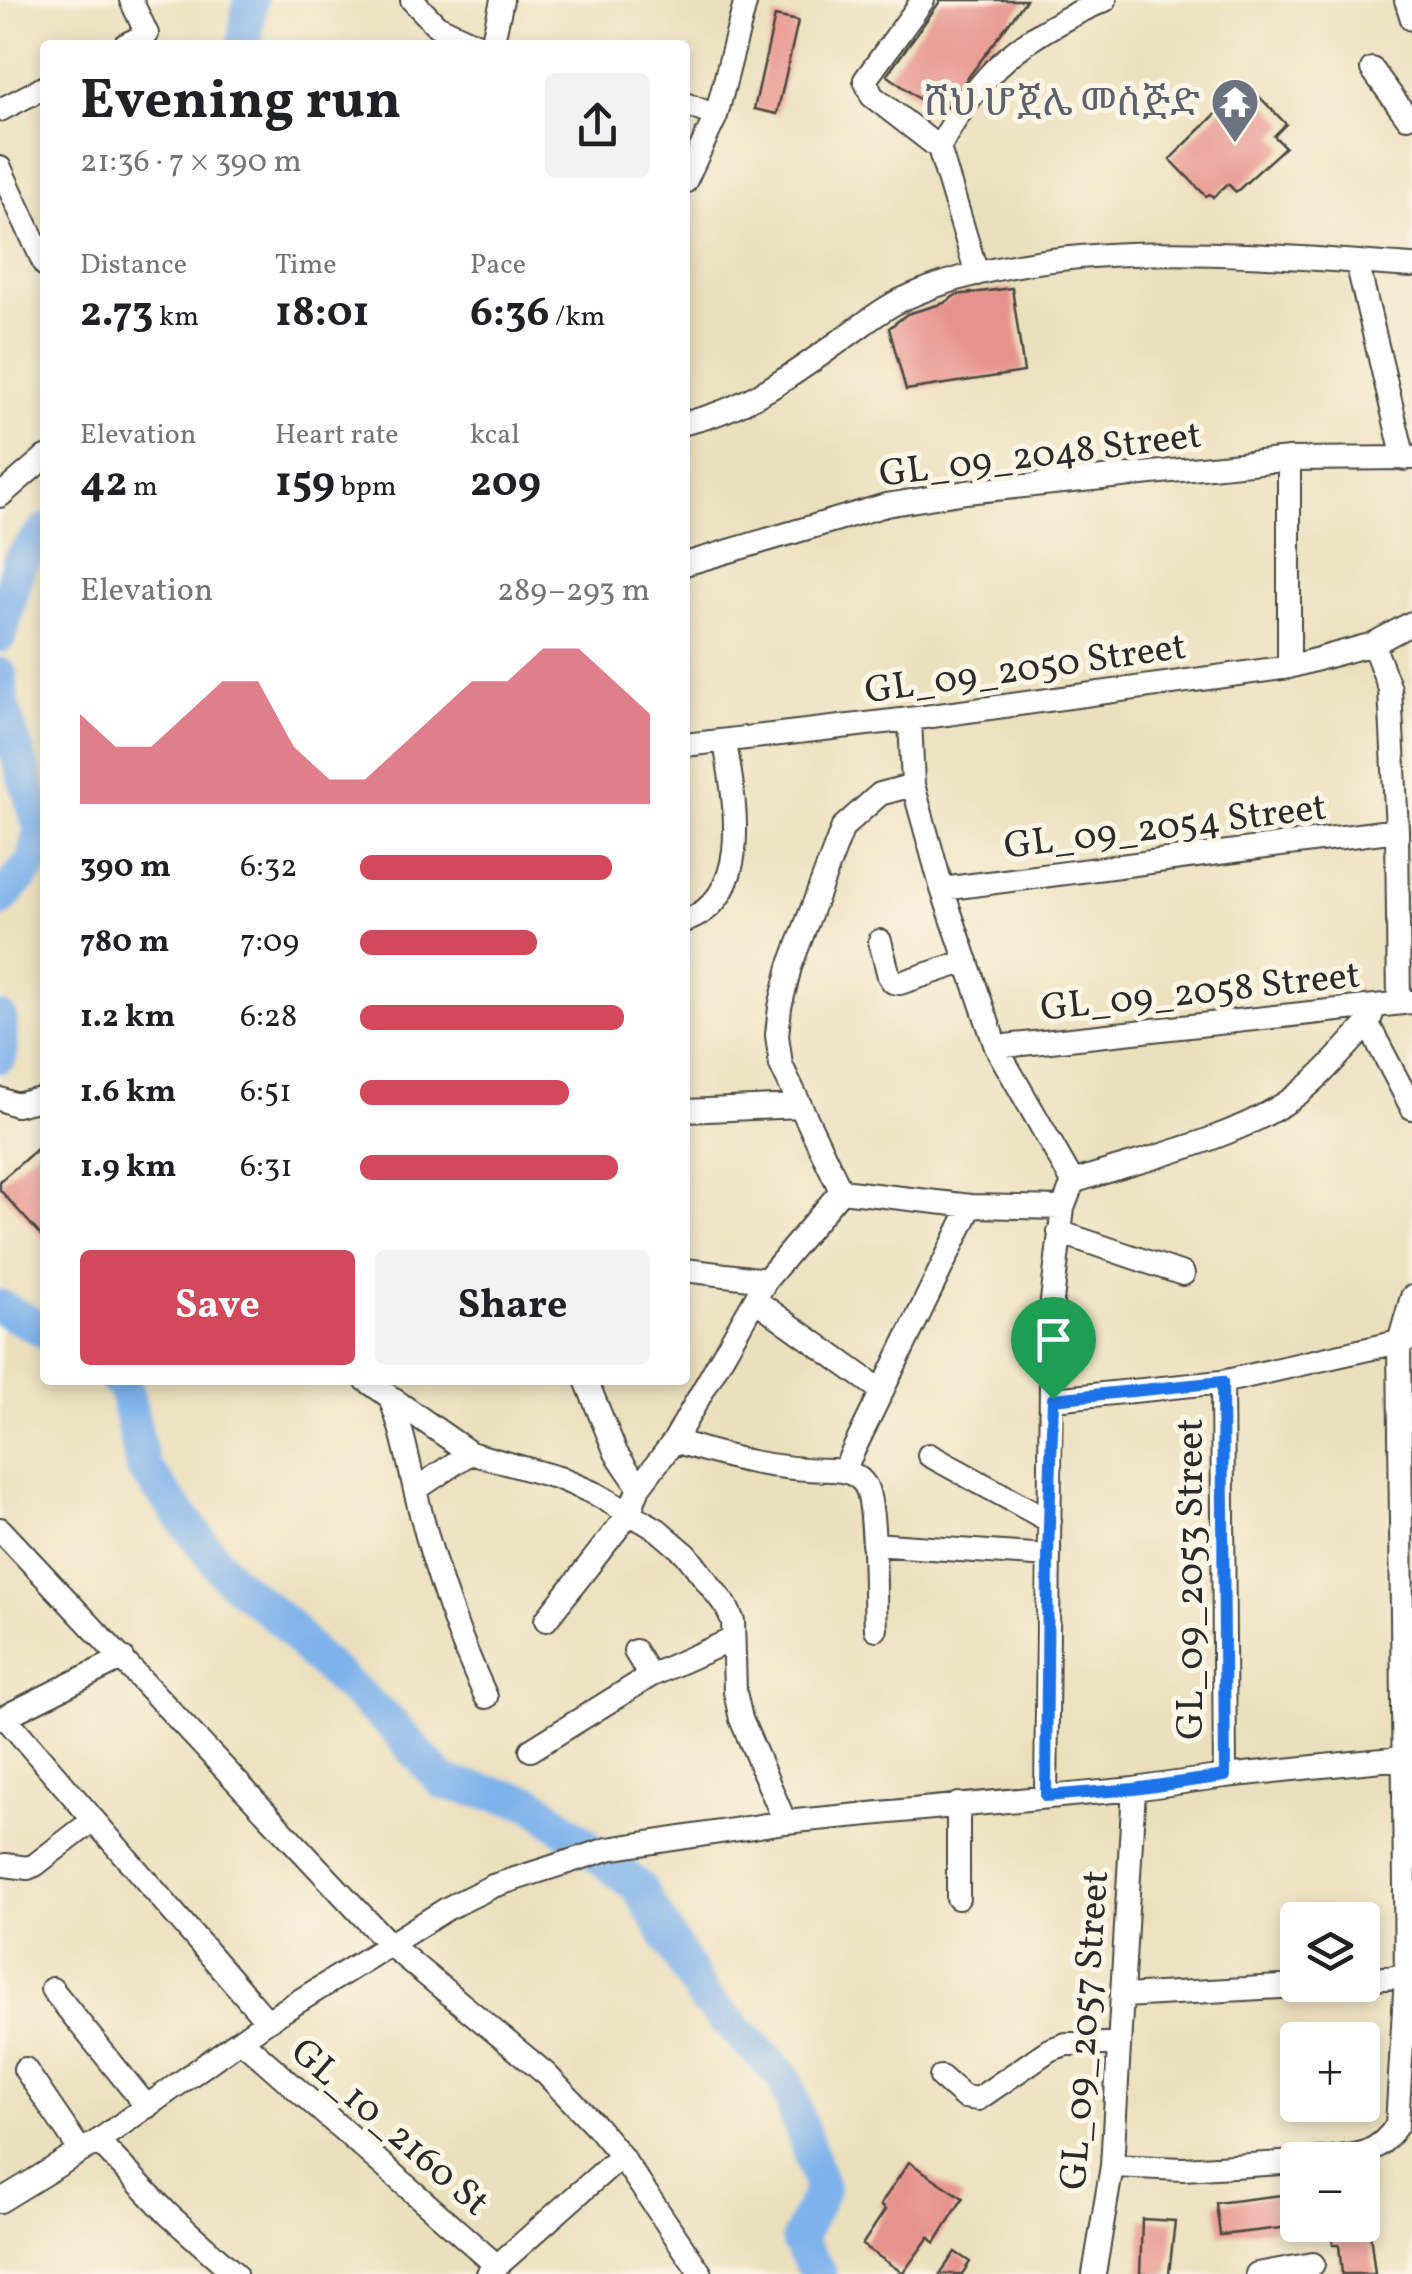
<!DOCTYPE html>
<meta charset="utf-8">
<style>
:root{--surface:#fff;--page:#f2f2f2;--text:#202124;--muted:#757577;--accent:#d1495b}
body{margin:0;font-family:Vollkorn,"Noto Serif Ethiopic",serif;background:var(--page);color:var(--text);height:100vh;display:flex;flex-direction:column;font-size:38px;white-space:nowrap}
*{box-sizing:border-box;margin:0}
p{font-size:32px;color:var(--muted)}
.icon{flex:none;width:55px;height:55px;fill:none;stroke:currentColor;stroke-width:2;stroke-linecap:round;stroke-linejoin:round}
.map{position:relative;flex:1;overflow:hidden}
.details{position:absolute;left:40px;top:40px;width:650px;height:1345px;display:flex;flex-direction:column;background:var(--surface);border-radius:10px;box-shadow:0 5px 15px #0003}
.details>*{flex:none}
.controls{position:absolute;left:1280px;top:1902px;display:grid;gap:20px}
.controls a{display:grid;place-items:center;width:100px;height:100px;border-radius:10px;background:var(--surface);box-shadow:0 5px 15px #0003;font-size:50px}
.pin{position:absolute;display:grid;place-items:center;width:85px;height:85px;color:#fff;margin:-102px -42px;border-radius:50% 50% 50% 0;rotate:-45deg;box-shadow:0 0 10px #0007}
.pin .icon{rotate:45deg}
.round{display:grid;place-items:center;flex:none;width:105px;height:105px;border-radius:10px;background:var(--page)}
.head{display:flex;align-items:center;justify-content:space-between;height:170px;padding:0 40px}
h1{font-size:55px;font-weight:700;line-height:75px}
.metrics{display:grid;grid-template-columns:repeat(3,1fr);gap:15px;height:170px;padding:10px 40px}
.metrics div{display:grid;align-content:center}
.metrics b{font-size:42px;font-weight:700}
.metrics small{font-size:28px;font-weight:400}
.metrics p{font-size:28px}
.chart{height:280px;padding:20px 40px}
.chart p{display:flex;justify-content:space-between}
.chart svg{width:100%;height:180px;margin-top:10px;fill:var(--accent);opacity:.7}
.cta{display:flex;gap:20px;margin-top:auto;padding:20px 40px}
.cta a{flex:1;height:115px;border-radius:10px;background:var(--accent);color:#fff;font-size:40px;font-weight:700;line-height:115px;text-align:center}
.cta a+a{background:var(--page);color:var(--text)}
ul{padding:0 40px;list-style:none;font-size:32px}
li{display:grid;grid-template-columns:160px 120px 1fr;align-items:center;height:75px}
li i{height:25px;border-radius:12px;background:var(--accent)}
.map>svg:first-child{display:block}
</style>
<div class="map">
<svg width="1412" height="2274" viewBox="0 0 1412 2274">
<rect width="100%" height="100%" fill="#fcf5e5"/>
<filter id="ink" filterUnits="userSpaceOnUse"><feTurbulence type="fractalNoise" baseFrequency=".01" numOctaves="2"/><feDisplacementMap in="SourceGraphic" scale="20" xChannelSelector="R" yChannelSelector="G"/><feConvolveMatrix kernelMatrix="1 2 1 2 8 2 1 2 1" color-interpolation-filters="sRGB"/></filter>
<filter id="wash" filterUnits="userSpaceOnUse"><feTurbulence type="fractalNoise" baseFrequency=".0048" numOctaves="4" result="noise"/><feDisplacementMap in="SourceGraphic" scale="40" xChannelSelector="R" yChannelSelector="G"/><feGaussianBlur stdDeviation="2.25" result="paint"/><feColorMatrix in="noise" values="0 0 0 0 0 0 0 0 0 0 0 0 0 0 0 0 0 1.4 0 .05"/><feComposite in="paint" operator="in"/></filter>
<g filter="url(#wash)">
<rect width="100%" height="100%" fill="#ebe0bd"/>
<g fill="none" stroke-linecap="round" stroke-linejoin="round">
<path stroke="#7eb2eb" stroke-width="35" d="M 244,45 L 250,0
M 0,635 L 19,563 L 45,531
M 0,675 L 1,703 L 42,831 L 33,863 L 0,900
M 0,1019 L 0,1056
M 0,1307 L 45,1331
M 116,1380 L 125,1387 L 143,1467 L 229,1578 L 286,1624 L 312,1654 L 392,1725 L 443,1782 L 533,1803 L 639,1888 L 704,1998 L 784,2077 L 822,2189 L 798,2240 L 819,2274"/>
</g>
<g id="blocks">
<path fill="#e7938d" d="M 941,0 L 1026,0 L 940,115 L 887,75 Z
M 775,16 L 798,21 L 777,114 L 754,109 Z
M 1244,81 L 1286,124 L 1274,136 L 1285,147 L 1236,192 L 1228,184 L 1213,197 L 1210,194 L 1206,196 L 1170,159 L 1222,108 L 1219,105 Z
M 1012,288 L 1024,372 L 906,390 L 889,328 L 907,314 L 944,303 L 956,295 Z
M 45,1142 L 45,1240 L 0,1190 L 0,1181 Z
M 909,2162 L 963,2198 L 935,2243 L 929,2237 L 903,2273 L 862,2245 L 885,2210 L 880,2205 Z
M 1298,2193 L 1298,2226 L 1220,2235 L 1216,2203 Z
M 1142,2219 L 1175,2221 L 1169,2274 L 1140,2274 Z
M 1330,2225 L 1369,2225 L 1375,2274 L 1342,2274 L 1339,2245 L 1333,2245 Z
M 955,2252 L 970,2262 L 962,2274 L 940,2274 Z"/>
</g>
</g>
<g filter="url(#ink)">
<use href="#blocks" fill-opacity="0" stroke="#484641" stroke-width="2.5"/>
<g fill="none" stroke-linecap="round" stroke-linejoin="round">
<g stroke="#484641" stroke-width="26">
<path id="street" d="M 412,0 L 437,26 L 478,45
M 923,0 L 865,80 L 872,96 L 939,148
M 1406,0 L 1412,19
M 125,45 L 147,34 L 131,0
M 492,45 L 502,0
M 1372,69 L 1407,117
M 685,104 L 716,116
M 0,110 L 45,87
M 0,168 L 45,265
M 685,182 L 716,116 L 746,0
M 1357,262 L 1404,459
M 977,274 L 939,148 C 980,70 1024,35 1105,0
M 685,423 C 746,410 794,374 844,338 C 863,325 880,310 901,300 C 1047,232 1255,255 1412,266
M 0,496 L 45,457
M 685,564 L 886,505 L 966,492 L 1289,459 L 1412,458
M 1373,644 L 1390,689 L 1397,830 L 1399,1003
M 1289,667 L 1289,459
M 910,719 L 913,785 L 942,889 L 996,1047 L 1073,1182
M 685,745 L 910,719 L 1289,667 L 1373,644 L 1412,623
M 942,889 L 1397,830
M 685,921 C 755,896 734,798 725,742
M 880,941 L 889,976 L 893,982 L 900,983 L 967,961
M 1372,1014 L 1368,1024 L 1412,1108
M 996,1047 L 1412,1002
M 0,1099 L 16,1105 L 45,1098
M 685,1111 L 800,1106
M 1073,1182 C 1143,1159 1221,1143 1284,1104 C 1316,1084 1342,1051 1368,1024
M 841,1191 L 781,1065 L 777,1035 L 780,1007 L 790,967 L 843,827 L 880,794 L 913,785
M 841,1191 L 971,1206 L 1063,1208
M 1059,1232 L 1183,1274
M 685,1270 L 766,1280
M 755,1300 L 882,1391
M 366,1380 L 470,1453 L 559,1478 L 596,1494 L 658,1530 L 686,1554 L 726,1606 L 733,1621 L 735,1692 L 741,1719 L 785,1822
M 586,1380 L 616,1453 L 639,1487
M 1222,1382 L 1225,1776
M 390,1398 C 403,1430 408,1461 416,1494 C 433,1564 456,1632 486,1697
M 1053,1399 L 1222,1382 L 1412,1339
M 674,1441 C 733,1459 769,1469 831,1470 C 844,1470 857,1473 865,1485 C 877,1505 874,1600 876,1629
M 929,1455 L 1050,1521
M 844,1470 L 971,1206
M 415,1490 L 470,1453
M 0,1529 L 389,1944 L 546,2074 L 596,2126 L 621,2156 L 701,2274
M 873,1544 L 1048,1556
M 546,1620 L 629,1514 L 639,1487 L 674,1441 L 766,1280 L 841,1191
M 635,1651 L 650,1676
M 5,1717 L 267,2021
M 0,1719 L 123,1658
M 531,1750 L 650,1676 L 733,1639
M 1046,1796 L 1052,1301 L 1063,1208 L 1073,1182
M 958,1804 L 958,1898
M 5,1865 L 28,1868 L 35,1865 L 92,1821
M 1362,1980 L 1406,1976
M 52,1989 L 147,2107
M 1124,1996 L 1315,1985
M 241,2040 L 496,2265
M 25,2069 L 80,2150
M 941,2077 L 964,2097 L 978,2099 L 1049,2050 L 1066,2044 L 1118,2044
M 98,2141 L 169,2215 L 235,2274
M 1312,2160 C 1351,2155 1374,2160 1397,2125 L 1406,1976 L 1399,1342 L 1412,1297
M 1112,2166 L 1183,2169 L 1298,2162
M 0,2201 L 98,2141 L 267,2021 L 448,1908 L 493,1886 L 608,1849 L 785,1822 L 1134,1789 L 1225,1776 L 1412,1757
M 488,2274 L 621,2156
M 1094,2274 L 1112,2166 L 1134,1789
M 1257,2274 L 1313,2264"/>
</g>
<use href="#street" stroke="#fff" stroke-width="22"/>
</g>
</g>
<g fill="none" stroke-linecap="round" stroke-linejoin="round" filter="url(#ink)">
<g stroke="#fff" stroke-width="20">
<path id="route" d="M 1222,1382 L 1225,1776 L 1134,1789 L 1046,1796 L 1048,1556 L 1053,1399 Z"/>
</g>
<use href="#route" stroke="#1a73e8" stroke-width="12"/>
</g>
<defs>
<g id="temple-pin" transform="scale(2.5)"><path d="M0 17L-7.5 6A9.5 9.5 0 1 1 7.5 6Z" fill="#6b7280" stroke="#fcf5e5"/><path d="M0-6L5-2H3V0L6.5 2.5H4V6H1.5V3h-3V6H-4V2.5H-6.5L-3 0V-2H-5Z" fill="#fff"/></g>
</defs>
<g fill-rule="evenodd">
<use href="#temple-pin" x="1235" y="102"/>
</g>
<g text-anchor="middle" stroke-width="10" stroke-linejoin="round" paint-order="stroke">
<g font-size="38" fill="#5b616d" stroke="#fcf5e5" text-anchor="end">
<text x="1200" y="115">ሸህ ሆጀሌ መስጅድ</text>
</g>
<g font-size="38" fill="#2b2b2b" stroke="#fcf5e5">
<text transform="translate(1040 453) rotate(-7)" y="13">GL_09_2048 Street</text>
<text transform="translate(1025 667) rotate(-8)" y="13">GL_09_2050 Street</text>
<text transform="translate(1165 825) rotate(-7)" y="13">GL_09_2054 Street</text>
<text transform="translate(1200 990) rotate(-6)" y="13">GL_09_2058 Street</text>
<text transform="translate(1189 1579) rotate(-90)" y="13">GL_09_2053 Street</text>
<text transform="translate(1083 2030) rotate(-86)" y="13">GL_09_2057 Street</text>
<text transform="translate(391 2126) rotate(41)" y="13">GL_10_2160 St</text>
</g>
</g>
</svg>
<div class="controls">
<a><svg class="icon" aria-label="layers" viewBox="0 0 24 24"><path d="M12 4l9 5-9 5-9-5zM3 14l9 5 9-5"/></svg></a>
<a>+</a>
<a>−</a>
</div>
<div class="pin" style="left:1053px;top:1399px;background:#1e9e55"><svg class="icon" aria-label="arrive" viewBox="0 0 24 24"><path d="M6 21V4h12l-3 4 3 4H6"/></svg></div>
<section class="details">
<div class="head"><div><h1>Evening run</h1><p>21:36 · 7 × 390 m</p></div><a class="round"><svg class="icon" aria-label="share" viewBox="0 0 24 24"><path d="M12 15V3M7 8l5-5 5 5M5 13v7h14v-7"/></svg></a></div>
<div class="metrics">
<div><p>Distance</p><b>2.73<small> km</small></b></div>
<div><p>Time</p><b>18:01</b></div>
<div><p>Pace</p><b>6:36<small> /km</small></b></div>
</div>
<div class="metrics">
<div><p>Elevation</p><b>42<small> m</small></b></div>
<div><p>Heart rate</p><b>159<small> bpm</small></b></div>
<div><p>kcal</p><b>209</b></div>
</div>
<div class="chart"><p><span>Elevation</span>289–293 m</p>
<svg viewBox="0 0 160 44" preserveAspectRatio="none"><path d="M0 44V22L10 30L20 30L30 22L40 14L50 14L60 30L70 38L80 38L90 30L100 22L110 14L120 14L130 6L140 6L150 14L160 22V44z"/></svg>
</div>
<ul>
<li><b>390 m</b>6:32<i style="width:87%"></i></li>
<li><b>780 m</b>7:09<i style="width:61%"></i></li>
<li><b>1.2 km</b>6:28<i style="width:91%"></i></li>
<li><b>1.6 km</b>6:51<i style="width:72%"></i></li>
<li><b>1.9 km</b>6:31<i style="width:89%"></i></li>
</ul>
<div class="cta"><a>Save</a><a>Share</a></div>
</section>
</div>
